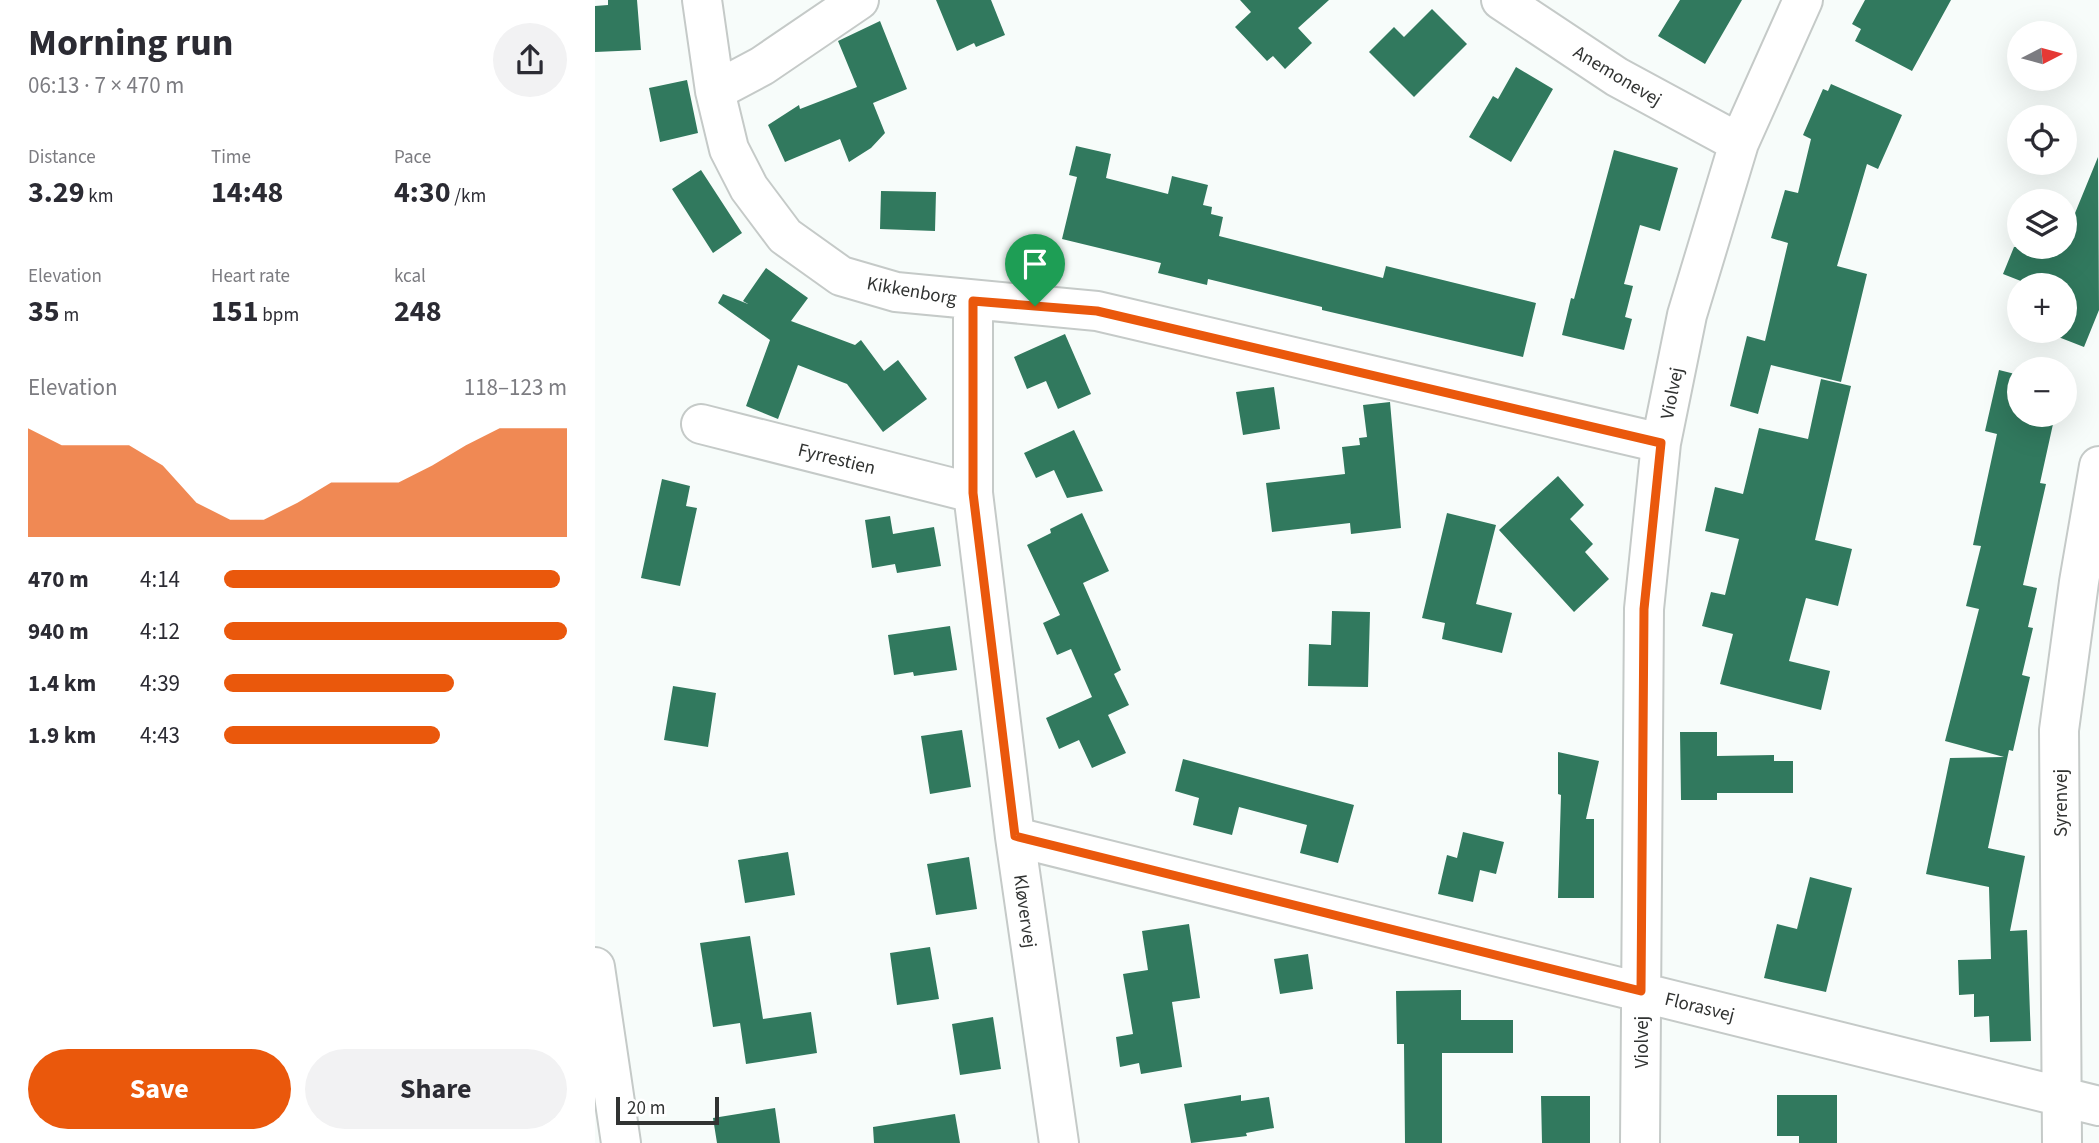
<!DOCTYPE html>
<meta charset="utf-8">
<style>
:root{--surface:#fff;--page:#f2f2f3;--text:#2b2b33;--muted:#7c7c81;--accent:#ea580c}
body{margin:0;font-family:"Source Sans 3",sans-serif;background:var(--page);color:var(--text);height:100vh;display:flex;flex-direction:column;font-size:26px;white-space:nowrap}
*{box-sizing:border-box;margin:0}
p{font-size:23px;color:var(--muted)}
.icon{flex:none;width:38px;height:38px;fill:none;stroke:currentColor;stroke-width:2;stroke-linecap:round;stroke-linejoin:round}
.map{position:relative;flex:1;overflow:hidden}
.side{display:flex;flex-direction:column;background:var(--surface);width:595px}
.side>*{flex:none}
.needle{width:46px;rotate:84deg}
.buttons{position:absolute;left:1412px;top:21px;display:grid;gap:14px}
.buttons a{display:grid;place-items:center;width:70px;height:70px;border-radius:50%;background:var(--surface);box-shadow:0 7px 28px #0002;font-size:35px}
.scale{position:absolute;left:21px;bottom:18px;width:103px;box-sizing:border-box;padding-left:7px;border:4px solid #313332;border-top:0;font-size:19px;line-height:24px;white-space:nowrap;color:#313332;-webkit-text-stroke:5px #fff;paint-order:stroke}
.pin{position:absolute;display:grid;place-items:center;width:60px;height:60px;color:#fff;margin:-72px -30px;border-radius:50% 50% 50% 0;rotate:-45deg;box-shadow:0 0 7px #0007}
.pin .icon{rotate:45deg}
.round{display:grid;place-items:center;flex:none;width:74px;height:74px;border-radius:37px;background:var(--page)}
.overview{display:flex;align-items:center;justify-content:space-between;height:119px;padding:0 28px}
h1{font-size:38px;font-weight:700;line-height:52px}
.stats{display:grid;grid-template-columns:repeat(3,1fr);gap:10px;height:119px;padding:7px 28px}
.stats div{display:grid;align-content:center}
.stats b{font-size:30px;font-weight:700}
.stats small{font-size:19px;font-weight:400}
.stats p{font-size:19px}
.chart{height:196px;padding:14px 28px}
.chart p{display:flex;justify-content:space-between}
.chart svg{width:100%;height:126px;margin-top:7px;fill:var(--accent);opacity:.7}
.primary-button{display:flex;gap:14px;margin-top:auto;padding:14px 28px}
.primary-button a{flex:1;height:80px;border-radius:42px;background:var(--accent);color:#fff;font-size:28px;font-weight:700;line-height:80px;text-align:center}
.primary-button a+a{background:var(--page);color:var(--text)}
ul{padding:0 28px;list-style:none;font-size:23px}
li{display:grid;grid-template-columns:112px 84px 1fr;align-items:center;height:52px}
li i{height:18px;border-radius:9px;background:var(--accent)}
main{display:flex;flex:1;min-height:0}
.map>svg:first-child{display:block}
</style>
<main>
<section class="side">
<div class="overview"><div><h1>Morning run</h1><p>06:13 · 7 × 470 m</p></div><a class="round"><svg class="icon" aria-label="share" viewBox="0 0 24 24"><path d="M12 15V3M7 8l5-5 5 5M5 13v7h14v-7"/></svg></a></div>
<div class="stats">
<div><p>Distance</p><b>3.29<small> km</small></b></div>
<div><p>Time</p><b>14:48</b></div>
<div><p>Pace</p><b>4:30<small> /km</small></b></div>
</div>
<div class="stats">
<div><p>Elevation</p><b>35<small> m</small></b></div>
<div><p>Heart rate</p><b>151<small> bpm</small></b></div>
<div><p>kcal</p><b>248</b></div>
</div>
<div class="chart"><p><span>Elevation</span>118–123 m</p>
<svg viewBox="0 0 160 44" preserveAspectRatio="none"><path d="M0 44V6L10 12L20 12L30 12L40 19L50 32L60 38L70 38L80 32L90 25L100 25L110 25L120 19L130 12L140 6L150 6L160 6V44z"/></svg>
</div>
<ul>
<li><b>470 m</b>4:14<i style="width:98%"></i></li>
<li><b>940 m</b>4:12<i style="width:100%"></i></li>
<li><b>1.4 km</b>4:39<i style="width:67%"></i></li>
<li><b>1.9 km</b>4:43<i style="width:63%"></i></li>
</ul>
<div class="primary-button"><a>Save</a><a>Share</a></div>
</section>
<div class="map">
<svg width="1504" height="1143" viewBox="0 0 1504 1143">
<rect width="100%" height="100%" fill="#f7fcfa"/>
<path fill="#31795e" d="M 13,0 L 42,0 L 46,50 L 0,52 L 0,6 L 13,5 Z
M 341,0 L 396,0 L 410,35 L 381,47 L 379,43 L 362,51 Z
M 645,0 L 734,0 L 703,28 L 717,43 L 690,69 L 678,56 L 672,61 L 640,27 L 656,12 Z
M 1085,0 L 1147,0 L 1110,64 L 1063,36 Z
M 1270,0 L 1356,0 L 1317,71 L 1260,41 L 1266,29 L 1257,24 Z
M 837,9 L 872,44 L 819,97 L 774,52 L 799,27 L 809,37 Z
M 285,21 L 312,89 L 278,103 L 290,133 L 276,148 L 254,162 L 245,139 L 190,162 L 173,125 L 204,105 L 205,109 L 262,87 L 243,41 Z
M 921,67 L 958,89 L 916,162 L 874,137 L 898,96 L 903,99 Z
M 92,80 L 103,133 L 65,142 L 54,88 Z
M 1236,84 L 1307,115 L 1283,169 L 1272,164 L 1242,266 L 1272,274 L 1246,382 L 1176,365 L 1163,414 L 1135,406 L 1152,336 L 1170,341 L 1193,243 L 1176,238 L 1190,190 L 1203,193 L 1216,139 L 1208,135 L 1228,89 L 1233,91 Z
M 481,146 L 516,154 L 511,178 L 573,194 L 577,176 L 613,185 L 608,205 L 617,207 L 616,214 L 628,217 L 624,236 L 788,278 L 791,266 L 941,303 L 928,357 L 727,310 L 727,307 L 613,279 L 612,285 L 563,273 L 566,263 L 467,239 L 482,177 L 474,175 Z
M 1019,150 L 1083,168 L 1065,231 L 1045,225 L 1029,284 L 1038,286 L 1030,317 L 1037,319 L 1029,350 L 967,335 L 976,298 L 979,299 Z
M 1503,157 L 1504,310 L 1489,347 L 1448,331 L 1470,331 L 1470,285 L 1436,285 L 1408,274 L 1419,247 L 1470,247 L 1470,215 L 1478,218 Z
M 106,170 L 147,233 L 118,253 L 77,189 Z
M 286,191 L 341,192 L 340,231 L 285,229 Z
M 171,268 L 213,298 L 196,321 L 260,345 L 266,340 L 289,371 L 303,360 L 332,399 L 288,432 L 252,384 L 203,365 L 183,419 L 151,406 L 175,340 L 123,303 L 128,294 L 153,304 L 148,301 Z
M 470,334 L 496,394 L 463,409 L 451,381 L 432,389 L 419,357 Z
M 1404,370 L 1424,375 L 1424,415 L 1460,415 L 1445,483 L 1451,484 L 1428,585 L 1442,588 L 1433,627 L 1438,628 L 1427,675 L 1435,677 L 1418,751 L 1414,750 L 1393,848 L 1430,856 L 1415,931 L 1432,930 L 1436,1041 L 1395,1042 L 1394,1016 L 1379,1017 L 1379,994 L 1364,995 L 1363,960 L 1396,959 L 1394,887 L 1331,874 L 1355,758 L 1409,757 L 1350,741 L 1384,609 L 1371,606 L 1386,546 L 1378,545 L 1402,434 L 1390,431 Z
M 1226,379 L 1256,386 L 1220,540 L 1257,549 L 1243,606 L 1211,598 L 1194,661 L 1235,671 L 1226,710 L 1125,684 L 1138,634 L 1107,626 L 1116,592 L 1130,595 L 1144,539 L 1110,531 L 1120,487 L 1148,494 L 1164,428 L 1213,439 Z
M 679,387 L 685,429 L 648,435 L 641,392 Z
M 795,402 L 806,528 L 756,534 L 755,523 L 677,532 L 671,483 L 750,474 L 747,447 L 765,445 L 764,438 L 772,437 L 768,405 Z
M 479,430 L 508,491 L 472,498 L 459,470 L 441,478 L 429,453 Z
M 963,476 L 989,505 L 975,519 L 998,544 L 990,552 L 1014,579 L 979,612 L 904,530 Z
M 67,479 L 95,486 L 91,506 L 102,508 L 85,586 L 46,578 Z
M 487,513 L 514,571 L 488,583 L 526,670 L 519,674 L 534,705 L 513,715 L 531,753 L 497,768 L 484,740 L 464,749 L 451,718 L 497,697 L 476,649 L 462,655 L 448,623 L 465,615 L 432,545 L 456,533 L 455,529 Z
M 852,513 L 901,525 L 881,604 L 917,613 L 907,653 L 847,639 L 850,623 L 827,618 Z
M 295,516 L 298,534 L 339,527 L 346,566 L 302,573 L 300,564 L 277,568 L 270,520 Z
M 737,611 L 775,612 L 773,687 L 713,686 L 714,644 L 736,645 Z
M 355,626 L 362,670 L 319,676 L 318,672 L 299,675 L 293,635 Z
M 78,686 L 121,693 L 113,747 L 69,740 Z
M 367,730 L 376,787 L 335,794 L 326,736 Z
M 1085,732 L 1122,732 L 1122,756 L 1179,755 L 1179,761 L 1198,761 L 1198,793 L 1122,793 L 1122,800 L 1086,800 Z
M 963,752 L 1004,761 L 991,819 L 999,819 L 999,898 L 963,898 L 966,795 L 963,794 Z
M 588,759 L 759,805 L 743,863 L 705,853 L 712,825 L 644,807 L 637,835 L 598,825 L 604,798 L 580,791 Z
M 868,832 L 909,842 L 901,874 L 885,870 L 878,902 L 843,894 L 852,855 L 862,858 Z
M 193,852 L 200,895 L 150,903 L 143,860 Z
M 374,857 L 382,909 L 341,915 L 332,864 Z
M 1215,877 L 1257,888 L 1231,992 L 1169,978 L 1182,924 L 1202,929 Z
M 594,924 L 605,998 L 577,1002 L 587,1067 L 546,1074 L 544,1063 L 525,1067 L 521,1037 L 538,1034 L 528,974 L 553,970 L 547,931 Z
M 155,936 L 168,1019 L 216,1012 L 222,1053 L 151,1064 L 145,1023 L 118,1027 L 105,943 Z
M 335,947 L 344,999 L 302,1005 L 295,953 Z
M 713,954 L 718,989 L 685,994 L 679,959 Z
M 866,990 L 866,1020 L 918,1020 L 918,1053 L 847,1053 L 847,1143 L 810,1143 L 809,1044 L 802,1044 L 801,991 Z
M 398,1017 L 406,1069 L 365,1075 L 357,1024 Z
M 646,1095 L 646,1101 L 674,1097 L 679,1128 L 651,1133 L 652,1136 L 596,1143 L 589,1104 Z
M 1182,1095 L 1242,1095 L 1242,1143 L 1204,1143 L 1204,1136 L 1182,1136 Z
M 946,1096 L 995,1096 L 995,1143 L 947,1143 Z
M 180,1108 L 185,1143 L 122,1143 L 118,1118 Z
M 360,1114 L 365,1143 L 279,1143 L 278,1127 Z"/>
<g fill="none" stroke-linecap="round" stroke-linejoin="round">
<g stroke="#c5cac8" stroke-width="42">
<path id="minor" d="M 107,0 L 120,91 L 134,149 L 154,188 L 190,236 L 246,276 L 301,292 L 502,311 L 1066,443
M 906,0 L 1022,77 L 1144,143
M 120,91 L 167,66 L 264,0
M 378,301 L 378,493 L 420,837 L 464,1143
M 106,424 L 378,493
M 420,837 L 1504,1106
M 0,967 L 26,1143
M 1045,1143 L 1049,609 L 1066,443 L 1092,315 L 1144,143 L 1208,0
M 1467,1143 L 1464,730 L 1484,582 L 1504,466"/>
</g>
<use href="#minor" stroke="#fff" stroke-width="38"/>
</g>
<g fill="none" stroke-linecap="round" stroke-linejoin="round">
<g stroke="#fff" stroke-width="14">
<path id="route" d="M 378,301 L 502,311 L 1066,443 L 1049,609 L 1046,991 L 420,836 L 378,493 Z"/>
</g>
<use href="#route" stroke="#ea580c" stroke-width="9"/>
</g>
<g text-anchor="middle" stroke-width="7" stroke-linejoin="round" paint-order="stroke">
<g font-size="19" fill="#313332" stroke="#fff">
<text transform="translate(1023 75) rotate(31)" y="7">Anemonevej</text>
<text transform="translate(317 290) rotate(10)" y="7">Kikkenborg</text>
<text transform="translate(1076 393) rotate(-79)" y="7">Violvej</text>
<text transform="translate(242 458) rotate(14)" y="7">Fyrrestien</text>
<text transform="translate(1465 803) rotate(-90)" y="7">Syrenvej</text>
<text transform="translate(431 911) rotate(82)" y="7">Kløvervej</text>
<text transform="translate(1105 1006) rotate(14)" y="7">Florasvej</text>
<text transform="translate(1046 1042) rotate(-90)" y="7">Violvej</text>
</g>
</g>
</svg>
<div class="buttons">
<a><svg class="needle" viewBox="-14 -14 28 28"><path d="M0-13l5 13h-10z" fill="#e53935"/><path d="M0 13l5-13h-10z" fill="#7c7c81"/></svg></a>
<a><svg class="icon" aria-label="locate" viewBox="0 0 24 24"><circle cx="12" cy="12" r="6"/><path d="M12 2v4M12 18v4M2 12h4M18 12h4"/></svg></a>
<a><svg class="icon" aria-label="layers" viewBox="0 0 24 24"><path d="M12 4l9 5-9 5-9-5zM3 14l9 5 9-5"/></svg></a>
<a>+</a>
<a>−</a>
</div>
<div class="scale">20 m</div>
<div class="pin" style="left:440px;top:306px;background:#1e9e55"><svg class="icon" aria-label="arrive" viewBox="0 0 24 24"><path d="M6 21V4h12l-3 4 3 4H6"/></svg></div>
</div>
</main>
